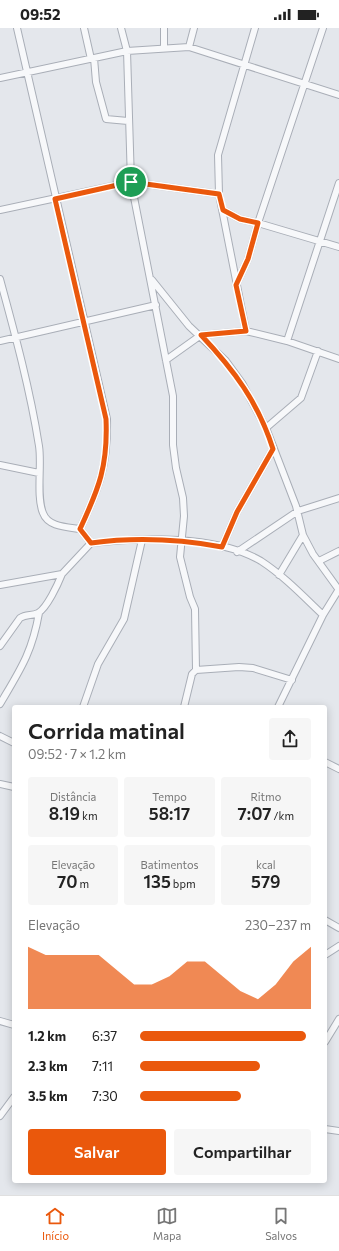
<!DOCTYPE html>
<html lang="pt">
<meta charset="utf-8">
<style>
:root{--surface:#fff;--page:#f6f6f6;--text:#222;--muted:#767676;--line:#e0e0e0;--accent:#ea580c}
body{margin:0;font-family:Commissioner,sans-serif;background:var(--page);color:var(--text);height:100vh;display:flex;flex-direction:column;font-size:15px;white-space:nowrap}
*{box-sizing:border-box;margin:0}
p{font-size:13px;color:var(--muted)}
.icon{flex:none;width:22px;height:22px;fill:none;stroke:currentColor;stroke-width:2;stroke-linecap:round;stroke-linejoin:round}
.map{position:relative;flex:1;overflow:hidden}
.panel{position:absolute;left:12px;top:677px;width:315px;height:478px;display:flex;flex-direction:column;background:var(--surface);border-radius:4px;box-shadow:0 2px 10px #0003}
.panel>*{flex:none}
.pin{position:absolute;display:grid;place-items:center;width:34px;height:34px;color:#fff;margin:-17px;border:2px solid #fff;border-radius:50%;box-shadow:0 1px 4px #0007}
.round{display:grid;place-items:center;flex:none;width:42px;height:42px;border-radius:4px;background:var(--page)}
.head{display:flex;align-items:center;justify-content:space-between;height:68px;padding:0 16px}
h1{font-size:22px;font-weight:600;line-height:30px}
.figures{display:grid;grid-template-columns:repeat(3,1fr);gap:6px;height:68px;padding:4px 16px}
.figures div{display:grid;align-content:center;border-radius:4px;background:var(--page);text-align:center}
.figures b{font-size:17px;font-weight:600}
.figures small{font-size:11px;font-weight:400}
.figures p{font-size:11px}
.chart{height:112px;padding:8px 16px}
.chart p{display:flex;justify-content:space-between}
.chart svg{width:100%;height:72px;margin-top:4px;fill:var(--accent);opacity:.7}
.cta{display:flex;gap:8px;margin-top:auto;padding:8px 16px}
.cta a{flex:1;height:46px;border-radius:4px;background:var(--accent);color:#fff;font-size:16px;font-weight:600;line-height:46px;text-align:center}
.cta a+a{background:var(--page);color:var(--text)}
ul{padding:0 16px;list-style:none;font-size:13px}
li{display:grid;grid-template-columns:64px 48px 1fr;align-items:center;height:30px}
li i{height:10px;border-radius:5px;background:var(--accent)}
.status{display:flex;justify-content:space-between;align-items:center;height:28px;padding:0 20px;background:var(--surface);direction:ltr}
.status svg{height:11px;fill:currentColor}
.menu{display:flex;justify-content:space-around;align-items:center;height:56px;border-top:1px solid var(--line);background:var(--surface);font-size:11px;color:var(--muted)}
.menu a{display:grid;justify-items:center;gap:2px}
.menu .selected{color:var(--accent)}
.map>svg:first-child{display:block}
</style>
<div class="status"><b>09:52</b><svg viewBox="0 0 49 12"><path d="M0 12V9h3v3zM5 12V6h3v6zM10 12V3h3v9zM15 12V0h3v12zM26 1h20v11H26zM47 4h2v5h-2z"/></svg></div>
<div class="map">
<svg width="339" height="1167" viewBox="0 0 339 1167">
<rect width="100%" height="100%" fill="#e4e7ec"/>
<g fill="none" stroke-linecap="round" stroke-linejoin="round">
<g stroke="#a9aeb7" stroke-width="8">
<path id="street" d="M 17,0 L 107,391 C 108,438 99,460 80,501 L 91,515
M 84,0 L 91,31
M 121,0 L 127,23 L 131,154 L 173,368 L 173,417 L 176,440 L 183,470 L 184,488 L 180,529 L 190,569 L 195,581 L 196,642
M 164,0 L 164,20
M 189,19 L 194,0
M 94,30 L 96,54 L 106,91 L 128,93
M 0,50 L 127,23 L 189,19 L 339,67
M 0,182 L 131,154 L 219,166
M 223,182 L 240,191 L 258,195 L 339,219
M 0,251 C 15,306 30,361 39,418 C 42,436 36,469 43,485 C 48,499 67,499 80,501
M 152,252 L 189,298 L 226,333 L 242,355 L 266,400 L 296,478 L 303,507 L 313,526 L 339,562
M 236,257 L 248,231 L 258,195 L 323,0
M 246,303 L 219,166 L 218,127 L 255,0
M 0,313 L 156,277
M 287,313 L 339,155
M 166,332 L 201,307 L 246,303 L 287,313 L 339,331
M 266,400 L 301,370 L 318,323
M 0,437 L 39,445
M 222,519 L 237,484 L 273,421
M 237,524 L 298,483 L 339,470
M 319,533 L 339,523
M 279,547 L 303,507
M 0,557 L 62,546 L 91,515 C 141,509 217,507 261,533 C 284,548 303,568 323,587
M 0,618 L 20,590 C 26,586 32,588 38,585 C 47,580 58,556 62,546
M 0,676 C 20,642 32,625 39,585
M 83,679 L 98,636 L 124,591 L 142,512
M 184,679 L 192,646 L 196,642 L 239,639 L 253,640 L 292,652
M 278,679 L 323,587 L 339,561
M 0,708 L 14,715
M 325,734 L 339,741
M 0,756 L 14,759
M 325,892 L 339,900
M 325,927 L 339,918
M 0,993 L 14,997
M 325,1014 L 339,991
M 0,1088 L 14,1069
M 325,1101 L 339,1103"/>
</g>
<use href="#street" stroke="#f7f8fa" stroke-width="6"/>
</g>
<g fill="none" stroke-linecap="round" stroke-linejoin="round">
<g stroke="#fff" stroke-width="8">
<path id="route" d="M 131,154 L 219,166 L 223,182 L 240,191 L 258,195 L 248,231 L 236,257 L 246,303 L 201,307 C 234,342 258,374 273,421 L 237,484 L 222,519 C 178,511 136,509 91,515 L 80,501 C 99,460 108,438 106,391 L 55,171 Z"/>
</g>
<use href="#route" stroke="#ea580c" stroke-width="5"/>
</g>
</svg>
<div class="pin" style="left:131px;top:154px;background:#1e9e55"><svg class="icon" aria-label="arrive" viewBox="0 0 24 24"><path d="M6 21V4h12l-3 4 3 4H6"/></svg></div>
<section class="panel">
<div class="head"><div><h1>Corrida matinal</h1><p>09:52 · 7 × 1.2 km</p></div><a class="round"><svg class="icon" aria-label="share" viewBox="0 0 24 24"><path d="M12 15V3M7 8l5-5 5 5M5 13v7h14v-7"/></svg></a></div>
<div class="figures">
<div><p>Distância</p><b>8.19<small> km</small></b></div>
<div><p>Tempo</p><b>58:17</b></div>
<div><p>Ritmo</p><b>7:07<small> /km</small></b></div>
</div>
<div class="figures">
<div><p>Elevação</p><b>70<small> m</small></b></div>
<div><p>Batimentos</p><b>135<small> bpm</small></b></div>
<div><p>kcal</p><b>579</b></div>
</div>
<div class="chart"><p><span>Elevação</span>230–237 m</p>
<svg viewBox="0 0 160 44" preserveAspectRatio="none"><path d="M0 44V6L10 11L20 11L30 11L40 11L50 20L60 29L70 29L80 24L90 15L100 15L110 24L120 33L130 38L140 29L150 15L160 6V44z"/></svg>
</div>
<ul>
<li><b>1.2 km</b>6:37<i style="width:97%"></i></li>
<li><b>2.3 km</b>7:11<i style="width:70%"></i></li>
<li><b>3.5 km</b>7:30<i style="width:59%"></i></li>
</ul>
<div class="cta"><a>Salvar</a><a>Compartilhar</a></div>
</section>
</div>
<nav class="menu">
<a class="selected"><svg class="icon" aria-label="home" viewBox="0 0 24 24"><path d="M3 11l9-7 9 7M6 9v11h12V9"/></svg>Início</a>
<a><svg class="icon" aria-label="map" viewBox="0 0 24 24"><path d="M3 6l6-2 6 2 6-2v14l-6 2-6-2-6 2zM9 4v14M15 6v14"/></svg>Mapa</a>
<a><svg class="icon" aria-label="saved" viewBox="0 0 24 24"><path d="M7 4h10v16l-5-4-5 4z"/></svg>Salvos</a>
</nav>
